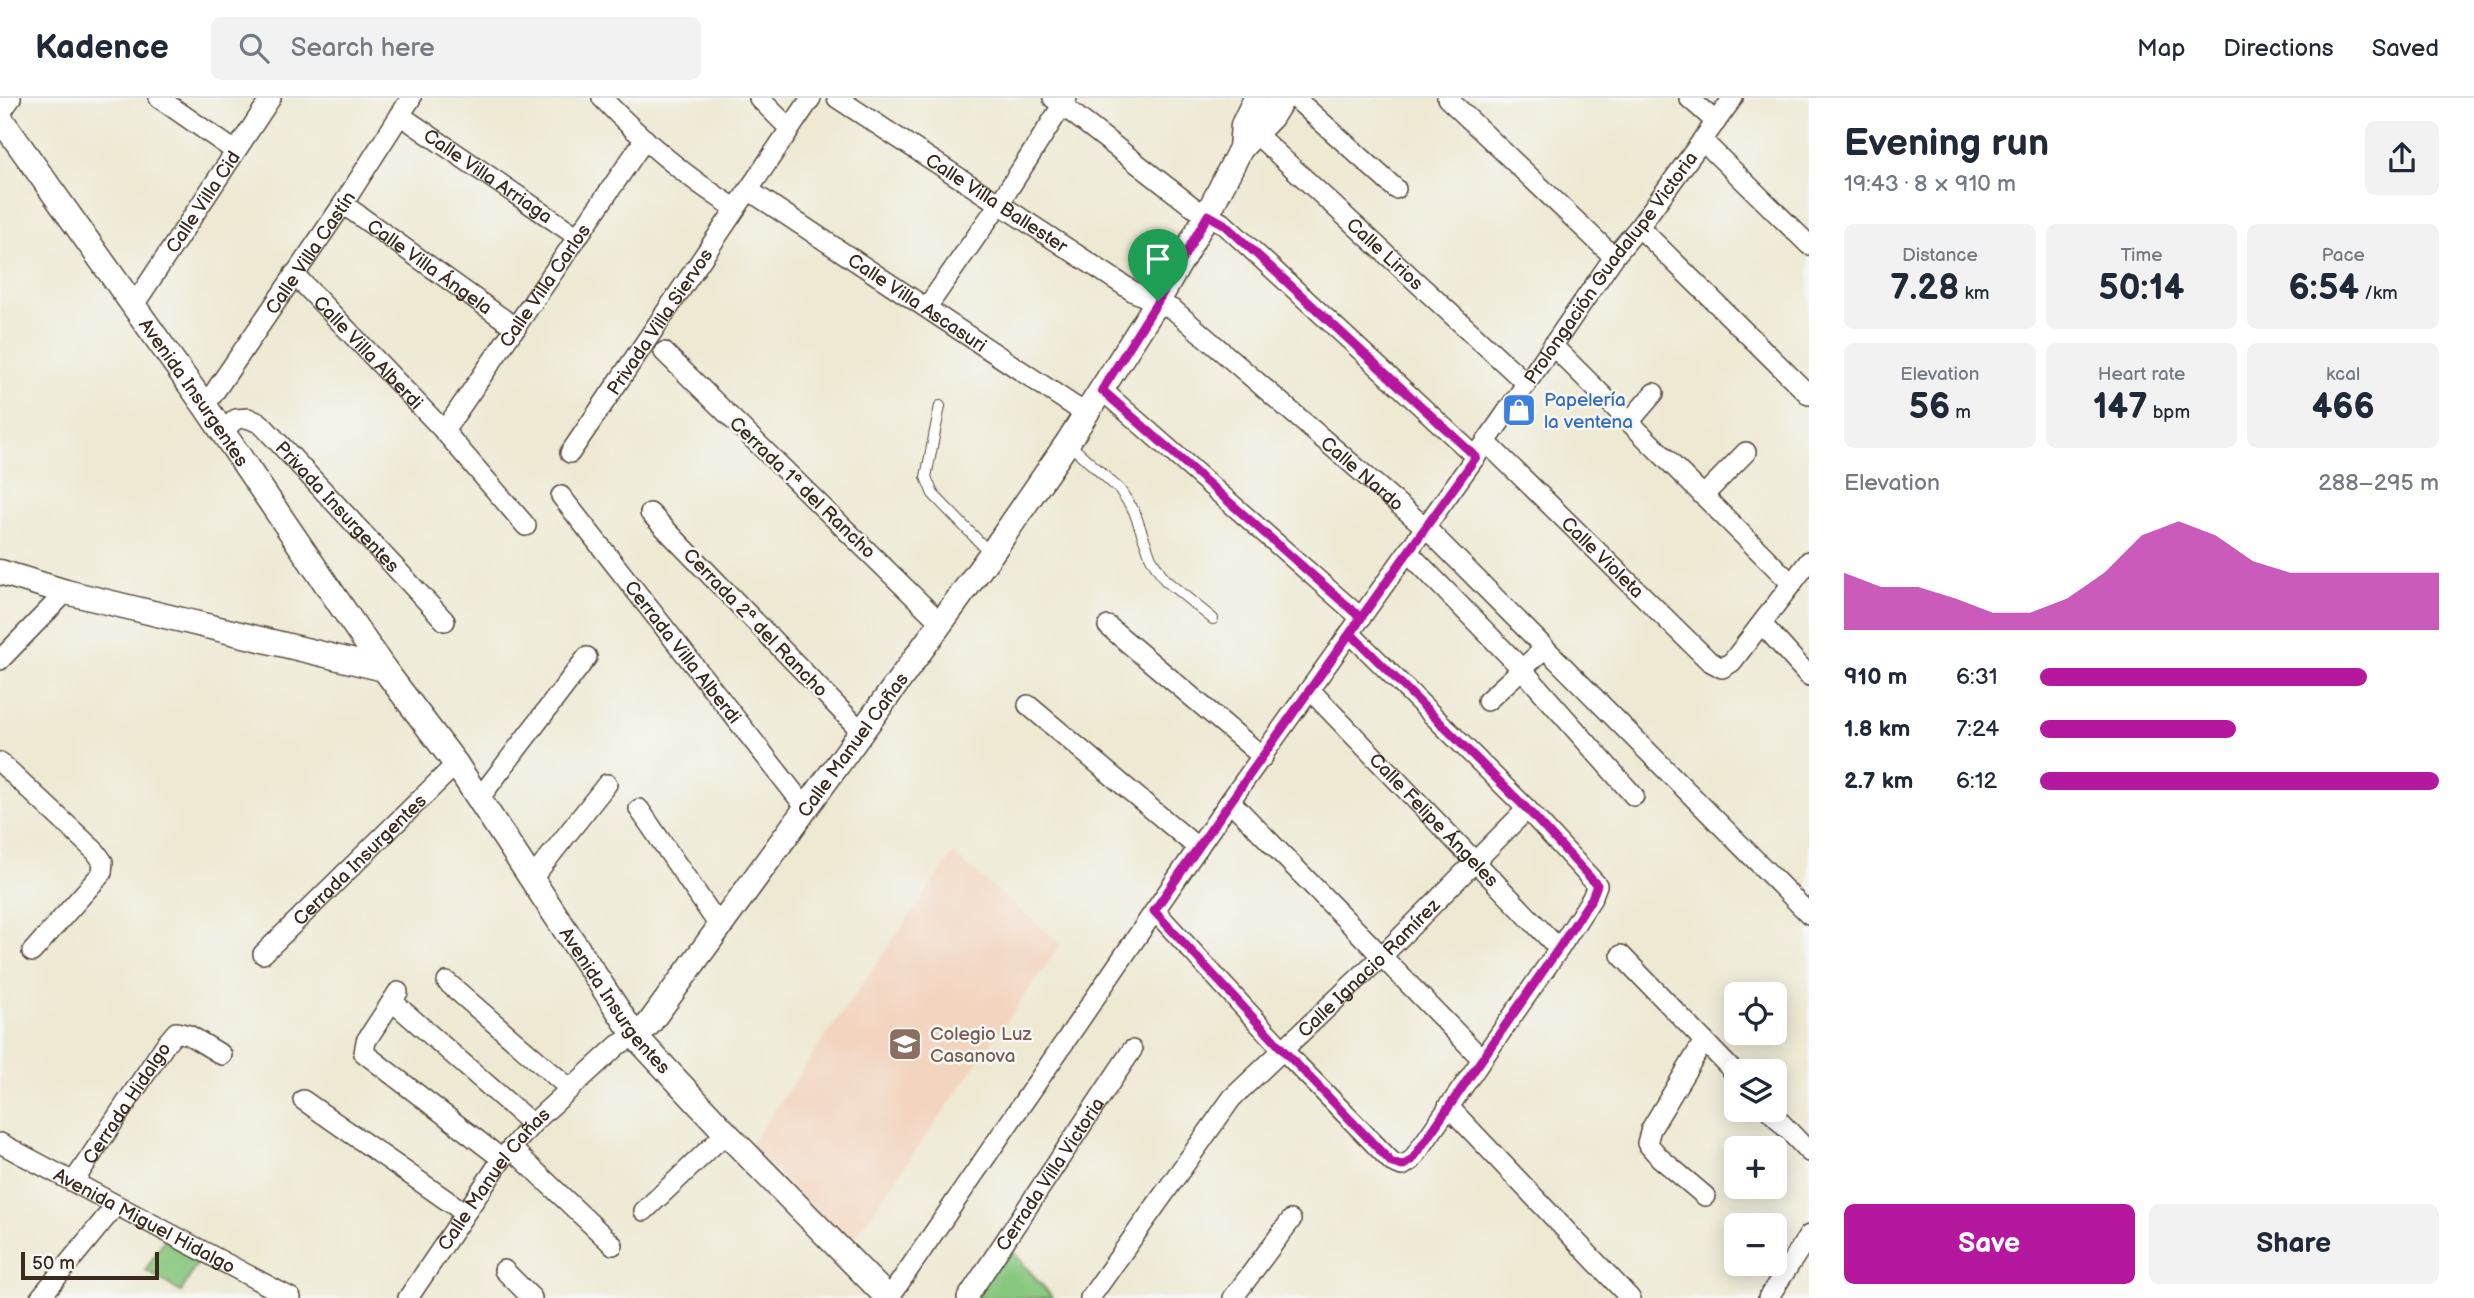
<!DOCTYPE html>
<meta charset="utf-8">
<style>
:root{--surface:#fff;--page:#f2f2f3;--text:#1f2937;--muted:#747a83;--line:#e0e1e3;--accent:#b5179e}
body{margin:0;font-family:"Balsamiq Sans",sans-serif;background:var(--page);color:var(--text);height:100vh;display:flex;flex-direction:column;font-size:26px;white-space:nowrap}
*{box-sizing:border-box;margin:0}
p{font-size:23px;color:var(--muted)}
.icon{flex:none;width:38px;height:38px;fill:none;stroke:currentColor;stroke-width:2;stroke-linecap:round;stroke-linejoin:round}
.map{position:relative;flex:1;overflow:hidden}
.sheet{display:flex;flex-direction:column;background:var(--surface);width:665px}
.sheet>*{flex:none}
.buttons{position:absolute;left:1724px;top:884px;display:grid;gap:14px}
.buttons a{display:grid;place-items:center;width:63px;height:63px;border-radius:10px;background:var(--surface);box-shadow:0 4px 18px #0003;font-size:35px}
.scale{position:absolute;left:21px;bottom:18px;width:138px;box-sizing:border-box;padding-left:7px;border:4px solid #3b2a1e;border-top:0;font-size:19px;line-height:24px;white-space:nowrap;color:#3b2a1e;-webkit-text-stroke:5px #f6f6f2;paint-order:stroke}
.pin{position:absolute;display:grid;place-items:center;width:60px;height:60px;color:#fff;margin:-72px -30px;border-radius:50% 50% 50% 0;rotate:-45deg;box-shadow:0 0 7px #0007}
.pin .icon{rotate:45deg}
.round{display:grid;place-items:center;flex:none;width:74px;height:74px;border-radius:10px;background:var(--page)}
.overview{display:flex;align-items:center;justify-content:space-between;height:119px;padding:0 35px}
h1{font-size:38px;font-weight:700;line-height:52px}
.stats{display:grid;grid-template-columns:repeat(3,1fr);gap:10px;height:119px;padding:7px 35px}
.stats div{display:grid;align-content:center;border-radius:10px;background:var(--page);text-align:center}
.stats b{font-size:35px;font-weight:700}
.stats small{font-size:19px;font-weight:400}
.stats p{font-size:19px}
.chart{height:196px;padding:14px 35px}
.chart p{display:flex;justify-content:space-between}
.chart svg{width:100%;height:126px;margin-top:7px;fill:var(--accent);opacity:.7}
.action{display:flex;gap:14px;margin-top:auto;padding:14px 35px}
.action a{flex:1;height:80px;border-radius:10px;background:var(--accent);color:#fff;font-size:28px;font-weight:700;line-height:80px;text-align:center}
.action a+a{background:var(--page);color:var(--text)}
ul{padding:0 35px;list-style:none;font-size:23px}
li{display:grid;grid-template-columns:112px 84px 1fr;align-items:center;height:52px}
li i{height:18px;border-radius:9px;background:var(--accent)}
header{display:flex;align-items:center;gap:42px;box-sizing:border-box;height:98px;padding:0 35px;background:var(--surface);border-bottom:2px solid var(--line)}
header strong{font-size:33px}
nav{display:flex;gap:38px;margin-inline-start:auto;font-size:24px}
.search{width:490px;height:63px;background:var(--page);display:flex;align-items:center;gap:18px;box-sizing:border-box;padding:0 24px;border-radius:10px;color:var(--muted);font-size:26px}
main{display:flex;flex:1;min-height:0}
.map>svg:first-child{display:block}
</style>
<header>
<strong>Kadence</strong>
<div class="search"><svg class="icon" aria-label="search" viewBox="0 0 24 24"><circle cx="10" cy="10" r="6"/><path d="M15 15l6 6"/></svg>Search here</div>
<nav><a>Map</a><a>Directions</a><a>Saved</a></nav>
</header>
<main>
<div class="map">
<svg width="1809" height="1200" viewBox="0 0 1809 1200">
<rect width="100%" height="100%" fill="#f6f6f2"/>
<filter id="ink" filterUnits="userSpaceOnUse"><feTurbulence type="fractalNoise" baseFrequency=".0143" numOctaves="2"/><feDisplacementMap in="SourceGraphic" scale="14" xChannelSelector="R" yChannelSelector="G"/><feConvolveMatrix kernelMatrix="1 2 1 2 8 2 1 2 1" color-interpolation-filters="sRGB"/></filter>
<filter id="wash" filterUnits="userSpaceOnUse"><feTurbulence type="fractalNoise" baseFrequency=".00686" numOctaves="4" result="noise"/><feDisplacementMap in="SourceGraphic" scale="28" xChannelSelector="R" yChannelSelector="G"/><feGaussianBlur stdDeviation="1.57" result="paint"/><feColorMatrix in="noise" values="0 0 0 0 0 0 0 0 0 0 0 0 0 0 0 0 0 1.4 0 .05"/><feComposite in="paint" operator="in"/></filter>
<g filter="url(#wash)">
<rect width="100%" height="100%" fill="#eee9d3"/>
<path fill="#f3d4be" d="M 953,756 L 1061,846 L 849,1148 L 750,1047 Z"/>
<path fill="#88c77f" stroke="#62784e" stroke-width="2" d="M 164,1142 L 199,1162 L 181,1194 L 146,1172 Z
M 1005,1145 L 1053,1200 L 966,1200 Z"/>
</g>
<g filter="url(#ink)">
<g fill="none" stroke-linecap="round" stroke-linejoin="round">
<g stroke="#564739" stroke-width="12">
<path id="service" d="M 940,308 L 926,379 L 933,396 L 991,456
M 1068,345 L 1120,392 L 1134,413 L 1151,460 L 1165,482 L 1213,521"/>
</g>
<g stroke="#564739" stroke-width="22">
<g id="minor">
<path d="M 159,0 L 235,53"/>
<path d="M 602,0 C 642,42 686,79 735,110"/>
<path d="M 759,0 L 789,30"/>
<path id="s1" d="M 837,0 L 1134,194 L 1174,212 L 1426,430 L 1809,816"/>
<path d="M 1053,0 L 1193,109 L 1224,126 L 1476,359"/>
<path d="M 1295,0 L 1396,91"/>
<path d="M 1447,0 L 1614,159"/>
<path d="M 1689,0 L 1716,24"/>
<path d="M 0,16 L 11,0"/>
<path id="s2" d="M 400,17 L 578,139"/>
<path id="s3" d="M 1244,27 L 1256,36 L 1527,286"/>
<path d="M 1702,42 L 1809,147"/>
<path id="s4" d="M 750,93 L 1086,316"/>
<path id="s5" d="M 343,106 L 516,230"/>
<path d="M 1639,129 L 1809,297"/>
<path id="s6" d="M 294,176 L 444,333 L 526,428"/>
<path id="s7" d="M 134,207 L 271,0"/>
<path d="M 927,209 L 999,106 L 1067,0"/>
<path d="M 1553,248 L 1792,486"/>
<path d="M 664,254 L 941,525"/>
<path d="M 1102,292 L 1361,520"/>
<path id="s8" d="M 205,308 L 343,106 L 411,0"/>
<path d="M 1629,324 L 1654,295"/>
<path id="s9" d="M 444,333 L 645,41"/>
<path id="s10" d="M 222,334 L 236,321 L 248,320 L 261,326 L 445,523"/>
<path id="s11" d="M 1486,344 L 1709,563 L 1722,570 L 1732,564 L 1809,463"/>
<path id="s12" d="M 570,355 L 811,0"/>
<path id="s13" d="M 561,398 L 806,710"/>
<path d="M 1703,398 L 1746,354"/>
<path d="M 650,415 L 861,633"/>
<path d="M 1408,454 L 1521,570 L 1634,698"/>
<path d="M 1762,526 L 1809,578"/>
<path d="M 1108,528 L 1263,659"/>
<path d="M 0,562 L 66,494"/>
<path id="s14" d="M 1311,593 L 1559,851"/>
<path d="M 1487,603 L 1544,551"/>
<path d="M 1028,607 L 1198,750"/>
<path d="M 0,664 L 96,754 L 103,764 L 102,775 L 32,854"/>
<path d="M 478,702 L 587,559"/>
<path d="M 1230,703 L 1481,960"/>
<path d="M 639,711 L 720,829"/>
<path d="M 531,782 L 607,686"/>
<path d="M 1155,813 L 1284,953 L 1392,1064 L 1402,1068 L 1412,1062 L 1559,851 L 1592,800 L 1597,787 L 1527,711 L 1351,536"/>
<path id="s15" d="M 263,856 L 456,666"/>
<path d="M 1621,857 L 1736,976"/>
<path d="M 447,884 L 569,990"/>
<path d="M 398,894 L 366,943 L 364,955 L 502,1061"/>
<path d="M 392,903 L 532,1026"/>
<path d="M 1704,943 L 1651,1031 L 1647,1045 L 1660,1060 L 1705,1098"/>
<path d="M 303,1002 L 465,1115"/>
<path d="M 1448,1008 L 1630,1200"/>
<path d="M 1769,1012 L 1809,1054"/>
<path id="s16" d="M 0,1045 L 291,1200"/>
<path d="M 511,1050 L 613,1147"/>
<path id="s17" d="M 74,1083 L 165,947 L 176,934 L 189,937 L 222,957"/>
<path d="M 644,1113 L 726,1035"/>
<path d="M 504,1172 L 532,1200"/>
<path d="M 40,1200 L 116,1107"/>
<path id="s18" d="M 408,1200 L 502,1061 L 532,1026 L 618,947 L 635,938"/>
<path id="s19" d="M 889,1200 L 1230,703 L 1486,344 L 1614,159 L 1639,129 L 1733,0"/>
<path id="s20" d="M 967,1200 L 1132,952"/>
<path id="s21" d="M 1090,1200 L 1232,1000 L 1381,859 L 1527,711"/>
<path d="M 1233,1200 L 1291,1122"/>
<path d="M 1768,1200 L 1809,1137"/>
</g>
</g>
<g stroke="#564739" stroke-width="27">
<g id="tertiary">
<path id="s22" d="M 0,20 L 205,308 L 384,571 L 456,666 L 635,938 L 726,1035 L 888,1200"/>
<path d="M 1241,50 L 1271,19 L 1283,0"/>
<path d="M 0,474 L 66,494 L 384,571"/>
<path id="s23" d="M 635,938 L 649,926 L 991,456 L 1068,344 L 1158,203 L 1207,117 L 1241,50 L 1243,27 L 1256,0"/>
</g>
</g>
<use href="#service" stroke="#fff" stroke-width="10"/>
<use href="#minor" stroke="#fff" stroke-width="19"/>
<use href="#tertiary" stroke="#fff" stroke-width="24"/>
</g>
</g>
<g fill="none" stroke-linecap="round" stroke-linejoin="round" filter="url(#ink)">
<g stroke="#fff" stroke-width="14">
<path id="route" d="M 1158,203 L 1102,292 L 1361,520 L 1351,536 L 1527,711 L 1597,787 L 1592,800 L 1559,850 L 1412,1062 L 1402,1068 L 1392,1065 L 1284,953 L 1154,813 C 1260,660 1368,510 1476,359 L 1224,126 L 1208,117 L 1158,203"/>
</g>
<use href="#route" stroke="#b5179e" stroke-width="9"/>
</g>
<defs>
<g id="shop-square" transform="scale(1.75)"><rect x="-9" y="-9" width="18" height="18" rx="4" fill="#3f7fe0" stroke="#f6f6f2"/><path d="M-5-2.5h2.3a2.7 3.5 0 0 1 5.4 0H5L5.5 6h-11ZM-1.5-2.5h3a1.5 2.3 0 0 0-3 0Z" fill="#fff"/></g>
<g id="school-square" transform="scale(1.75)"><rect x="-9" y="-9" width="18" height="18" rx="4" fill="#8d6e63" stroke="#f6f6f2"/><path d="M0-5L7-2L0 1L-7-2ZM-4 1L0 2.5L4 1V4Q0 6-4 4Z" fill="#fff"/></g>
</defs>
<g fill-rule="evenodd">
<use href="#shop-square" x="1519" y="312"/>
<use href="#school-square" x="905" y="946"/>
</g>
<g text-anchor="middle" stroke-width="5" stroke-linejoin="round" paint-order="stroke">
<g font-size="19" fill="#3b2a1e" stroke="#f6f6f2">
<text dy="7" stroke="none"><textPath href="#s2" startOffset="107">Calle Villa Arriaga</textPath></text>
<text dy="7" stroke="none"><textPath href="#s7" startOffset="124">Calle Villa Cid</textPath></text>
<text dy="7" stroke="none"><textPath href="#s1" startOffset="191">Calle Villa Ballester</textPath></text>
<text dy="7" stroke="none"><textPath href="#s8" startOffset="186">Calle Villa Castín</textPath></text>
<text dy="7" stroke="none"><textPath href="#s3" startOffset="191">Calle Lirios</textPath></text>
<text dy="7" stroke="none"><textPath href="#s5" startOffset="107">Calle Villa Ángela</textPath></text>
<text dy="7" stroke="none"><textPath href="#s19" startOffset="1258">Prolongación Guadalupe Victoria</textPath></text>
<text dy="7" stroke="none"><textPath href="#s9" startOffset="177">Calle Villa Carlos</textPath></text>
<text dy="7" stroke="none"><textPath href="#s4" startOffset="201">Calle Villa Ascasuri</textPath></text>
<text dy="7" stroke="none"><textPath href="#s12" startOffset="159">Privada Villa Siervos</textPath></text>
<text dy="7" stroke="none"><textPath href="#s6" startOffset="108">Calle Villa Alberdi</textPath></text>
<text dy="7" stroke="none"><textPath href="#s22" startOffset="336">Avenida Insurgentes</textPath></text>
<text dy="7" stroke="none"><textPath href="#s1" startOffset="648">Calle Nardo</textPath></text>
<text transform="translate(803 389) rotate(44)" y="7">Cerrada 1ª del Rancho</text>
<text dy="7" stroke="none"><textPath href="#s10" startOffset="158">Privada Insurgentes</textPath></text>
<text dy="7" stroke="none"><textPath href="#s11" startOffset="164">Calle Violeta</textPath></text>
<text transform="translate(756 524) rotate(46)" y="7">Cerrada 2ª del Rancho</text>
<text dy="7" stroke="none"><textPath href="#s13" startOffset="198">Cerrada Villa Alberdi</textPath></text>
<text dy="7" stroke="none"><textPath href="#s23" startOffset="364">Calle Manuel Cañas</textPath></text>
<text dy="7" stroke="none"><textPath href="#s14" startOffset="178">Calle Felipe Ángeles</textPath></text>
<text dy="7" stroke="none"><textPath href="#s15" startOffset="135">Cerrada Insurgentes</textPath></text>
<text dy="7" stroke="none"><textPath href="#s21" startOffset="434">Calle Ignacio Ramírez</textPath></text>
<text dy="7" stroke="none"><textPath href="#s22" startOffset="1076">Avenida Insurgentes</textPath></text>
<text dy="7" stroke="none"><textPath href="#s17" startOffset="94">Cerrada Hidalgo</textPath></text>
<text dy="7" stroke="none"><textPath href="#s20" startOffset="149">Cerrada Villa Victoria</textPath></text>
<text dy="7" stroke="none"><textPath href="#s18" startOffset="147">Calle Manuel Cañas</textPath></text>
<text dy="7" stroke="none"><textPath href="#s16" startOffset="164">Avenida Miguel Hidalgo</textPath></text>
</g>
<g font-size="19" fill="#366cbe" stroke="#f6f6f2" text-anchor="start">
<text x="1544" y="308">Papelería<tspan x="1544" dy="22">la ventena</tspan></text>
</g>
<g font-size="19" fill="#785e54" stroke="#f6f6f2" text-anchor="start">
<text x="930" y="942">Colegio Luz<tspan x="930" dy="22">Casanova</tspan></text>
</g>
</g>
</svg>
<div class="buttons">
<a><svg class="icon" aria-label="locate" viewBox="0 0 24 24"><circle cx="12" cy="12" r="6"/><path d="M12 2v4M12 18v4M2 12h4M18 12h4"/></svg></a>
<a><svg class="icon" aria-label="layers" viewBox="0 0 24 24"><path d="M12 4l9 5-9 5-9-5zM3 14l9 5 9-5"/></svg></a>
<a>+</a>
<a>−</a>
</div>
<div class="scale">50 m</div>
<div class="pin" style="left:1158px;top:203px;background:#1e9e55"><svg class="icon" aria-label="arrive" viewBox="0 0 24 24"><path d="M6 21V4h12l-3 4 3 4H6"/></svg></div>
</div>
<section class="sheet">
<div class="overview"><div><h1>Evening run</h1><p>19:43 · 8 × 910 m</p></div><a class="round"><svg class="icon" aria-label="share" viewBox="0 0 24 24"><path d="M12 15V3M7 8l5-5 5 5M5 13v7h14v-7"/></svg></a></div>
<div class="stats">
<div><p>Distance</p><b>7.28<small> km</small></b></div>
<div><p>Time</p><b>50:14</b></div>
<div><p>Pace</p><b>6:54<small> /km</small></b></div>
</div>
<div class="stats">
<div><p>Elevation</p><b>56<small> m</small></b></div>
<div><p>Heart rate</p><b>147<small> bpm</small></b></div>
<div><p>kcal</p><b>466</b></div>
</div>
<div class="chart"><p><span>Elevation</span>288–295 m</p>
<svg viewBox="0 0 160 44" preserveAspectRatio="none"><path d="M0 44V24L10 29L20 29L30 33L40 38L50 38L60 33L70 24L80 11L90 6L100 11L110 20L120 24L130 24L140 24L150 24L160 24V44z"/></svg>
</div>
<ul>
<li><b>910 m</b>6:31<i style="width:82%"></i></li>
<li><b>1.8 km</b>7:24<i style="width:49%"></i></li>
<li><b>2.7 km</b>6:12<i style="width:100%"></i></li>
</ul>
<div class="action"><a>Save</a><a>Share</a></div>
</section>
</main>
